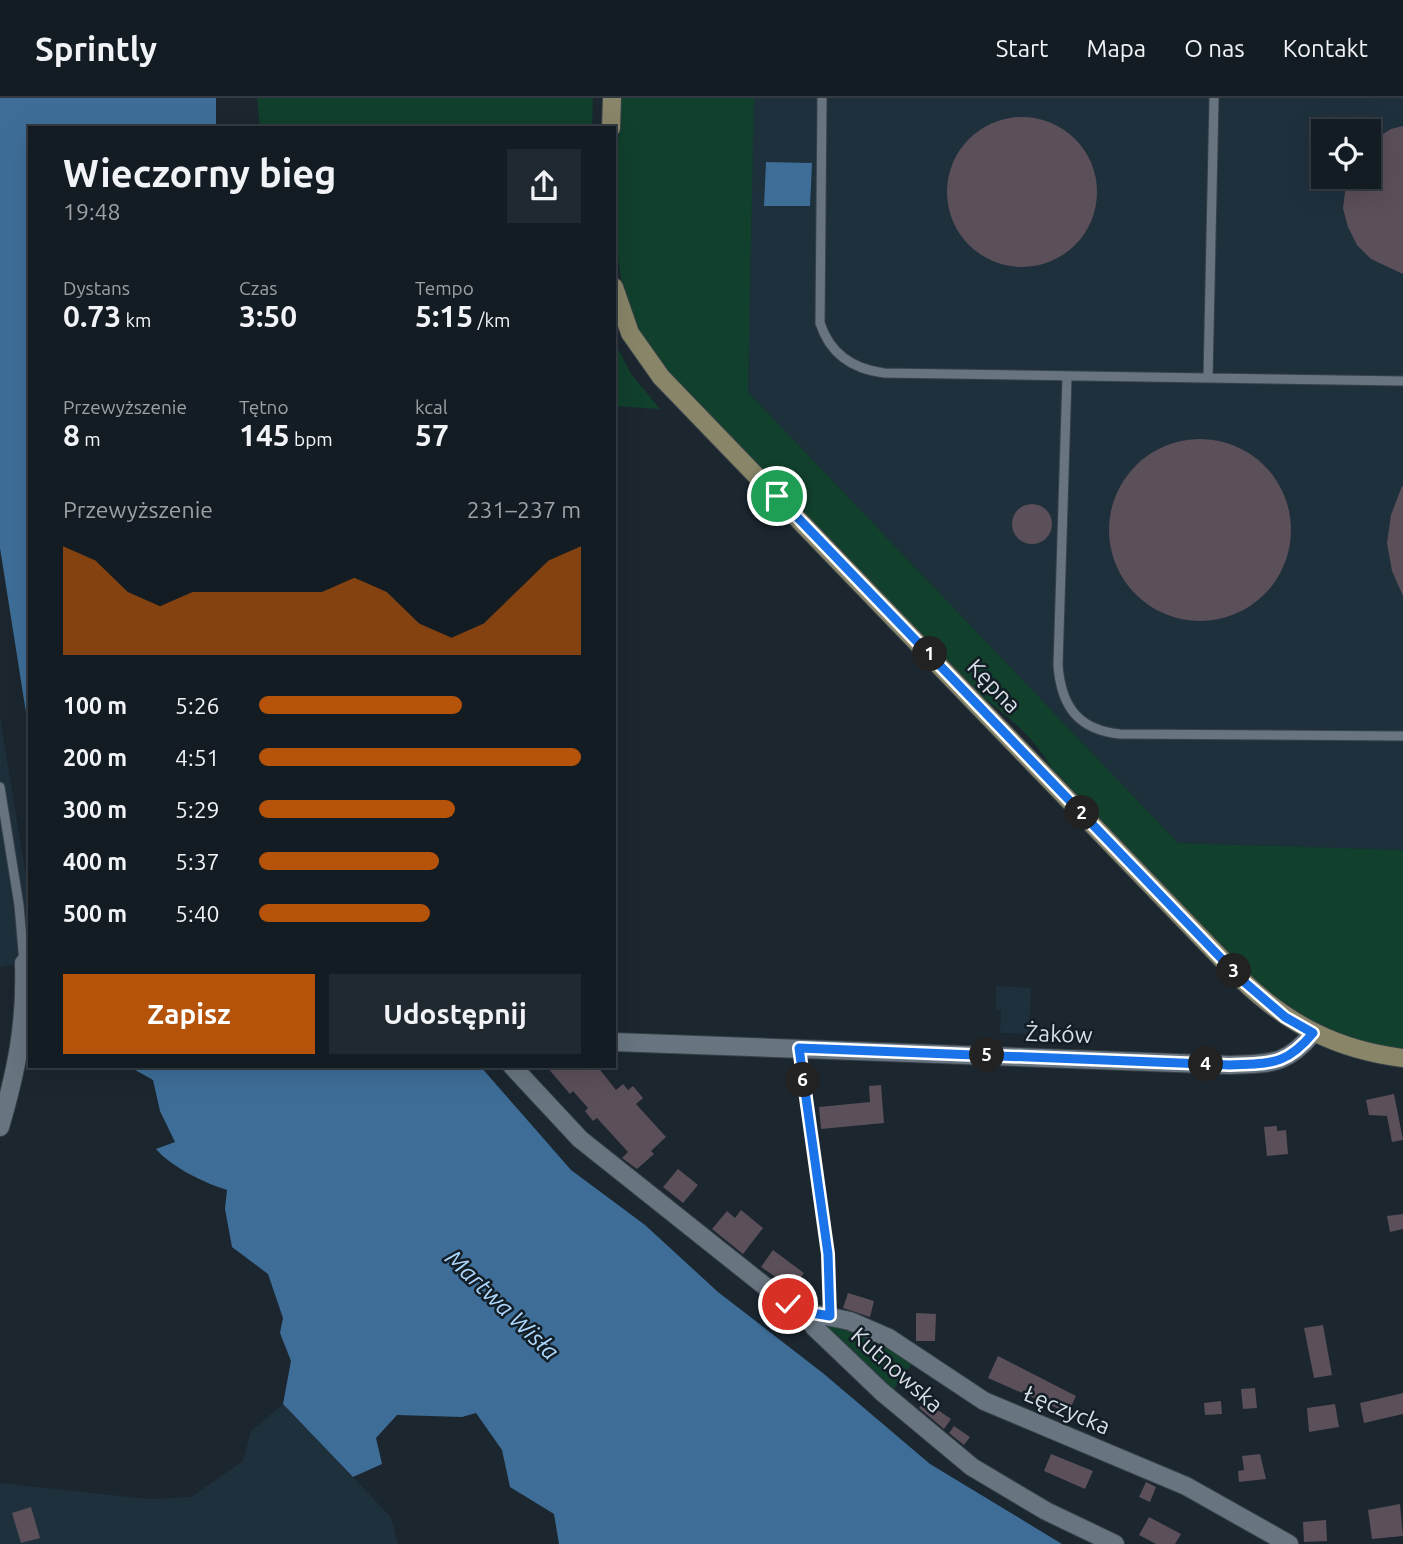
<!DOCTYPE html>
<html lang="pl">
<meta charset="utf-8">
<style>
:root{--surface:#141c23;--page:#212930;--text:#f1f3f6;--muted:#9da1a6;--line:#333a41;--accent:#b45309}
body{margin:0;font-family:Ubuntu,sans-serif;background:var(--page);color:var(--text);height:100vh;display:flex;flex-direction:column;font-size:26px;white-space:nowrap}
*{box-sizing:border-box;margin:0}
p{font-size:23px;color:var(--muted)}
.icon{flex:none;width:38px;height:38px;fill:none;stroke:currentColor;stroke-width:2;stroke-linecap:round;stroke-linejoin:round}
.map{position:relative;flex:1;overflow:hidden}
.details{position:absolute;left:28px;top:28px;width:588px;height:942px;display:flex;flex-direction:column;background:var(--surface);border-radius:0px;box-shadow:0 7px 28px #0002,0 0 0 2px var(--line)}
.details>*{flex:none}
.buttons{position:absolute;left:1311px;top:21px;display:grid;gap:14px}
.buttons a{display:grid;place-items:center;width:70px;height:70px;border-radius:0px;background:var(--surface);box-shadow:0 7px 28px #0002,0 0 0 2px var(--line);font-size:35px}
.pin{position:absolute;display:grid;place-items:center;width:60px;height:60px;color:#fff;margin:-30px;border:4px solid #fff;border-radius:50%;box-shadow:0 2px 7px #0007}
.km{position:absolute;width:35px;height:35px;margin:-18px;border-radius:50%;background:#222;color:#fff;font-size:19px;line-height:35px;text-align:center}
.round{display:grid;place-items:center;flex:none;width:74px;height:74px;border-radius:0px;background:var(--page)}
.overview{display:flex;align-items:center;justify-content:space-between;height:119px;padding:0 35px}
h1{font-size:38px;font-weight:700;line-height:52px}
.stats{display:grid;grid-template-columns:repeat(3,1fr);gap:10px;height:119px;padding:7px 35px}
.stats div{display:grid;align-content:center}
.stats b{font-size:30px;font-weight:700}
.stats small{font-size:19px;font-weight:400}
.stats p{font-size:19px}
.chart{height:196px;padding:14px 35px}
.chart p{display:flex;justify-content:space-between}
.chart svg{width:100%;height:126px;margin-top:7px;fill:var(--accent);opacity:.7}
.cta{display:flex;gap:14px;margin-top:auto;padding:14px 35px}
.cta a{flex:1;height:80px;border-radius:0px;background:var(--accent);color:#fff;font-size:28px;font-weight:700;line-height:80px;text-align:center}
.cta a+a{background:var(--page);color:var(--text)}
ul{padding:0 35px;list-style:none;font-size:23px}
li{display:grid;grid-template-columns:112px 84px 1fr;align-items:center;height:52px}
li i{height:18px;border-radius:9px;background:var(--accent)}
header{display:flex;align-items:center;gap:42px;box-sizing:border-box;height:98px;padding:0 35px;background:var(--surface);border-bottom:2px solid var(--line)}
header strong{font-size:33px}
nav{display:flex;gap:38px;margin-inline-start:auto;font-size:24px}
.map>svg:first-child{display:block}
</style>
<header>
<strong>Sprintly</strong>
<nav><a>Start</a><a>Mapa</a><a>O nas</a><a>Kontakt</a></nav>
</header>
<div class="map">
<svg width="1403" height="1446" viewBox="0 0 1403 1446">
<rect width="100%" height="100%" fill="#1b262f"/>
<path fill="#1f303d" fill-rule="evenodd" d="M 754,0 L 1403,0 L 1403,752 L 1178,745 L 748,294 ZM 1323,33 L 1368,33 L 1368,79 L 1323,79 Z
M 0,619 L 30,803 L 30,864 L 0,869 Z
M 996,888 L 1031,890 L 1029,936 L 1000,935 L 1001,912 L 996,912 Z
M 283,1306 L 391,1419 L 398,1446 L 0,1446 L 0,1385 L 148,1401 L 191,1399 L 243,1363 L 251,1333 Z"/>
<path fill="#11402d" d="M 257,0 L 593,0 L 592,30 L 260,30 Z
M 620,0 L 754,0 L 748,294 L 1178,745 L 1403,752 L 1403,952 L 1355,943 L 1295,916 L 1252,881 L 1051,669 C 1034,640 1011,621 984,600 L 660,265 C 648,248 635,230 628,209 C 608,147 619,66 620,0 Z
M 614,243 L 631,276 L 660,311 L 614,308 Z
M 821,1221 L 880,1244 L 913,1264 L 892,1294 L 818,1223 Z"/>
<path fill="#3e6e98" d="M 0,0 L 216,0 L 216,30 L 30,30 L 30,640 L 0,450 Z
M 766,64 L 812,65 L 810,108 L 764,108 Z
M 128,968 L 480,968 L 571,1072 L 645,1127 L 718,1194 L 824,1276 L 930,1366 L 1062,1446 L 559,1446 L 554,1416 L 510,1389 L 502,1352 L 476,1315 L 462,1319 L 397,1317 L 376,1340 L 382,1366 L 353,1379 L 283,1306 L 291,1263 L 280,1235 L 283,1220 L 268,1176 L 232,1149 L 225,1111 L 227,1092 C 205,1085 171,1069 156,1051 L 175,1044 L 160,1013 L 153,982 Z"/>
<path fill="#5b4f59" d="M947 94a75 75 0 1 1 150 0a75 75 0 1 1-150 0Z
M 1403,28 L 1403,176 L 1371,161 L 1357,147 L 1348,129 L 1343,110 L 1347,79 L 1368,79 L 1368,45 L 1391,31 Z
M1109 432a91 91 0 1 1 182 0a91 91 0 1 1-182 0Z
M 1402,388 L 1403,388 L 1403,498 L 1392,473 L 1387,445 L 1391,417 Z
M1012 426a20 20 0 1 1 40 0a20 20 0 1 1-40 0Z
M 546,968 L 597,968 L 616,992 L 623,986 L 628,992 L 633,988 L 643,1000 L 636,1006 L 666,1039 L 651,1053 L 654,1056 L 637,1071 L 622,1060 L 628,1054 L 597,1020 L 593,1023 L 585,1013 L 588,1010 L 573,993 L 570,996 Z
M 881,987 L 884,1025 L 821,1031 L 819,1009 L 870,1004 L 869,988 Z
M 1394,996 L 1403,1042 L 1392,1044 L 1387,1018 L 1369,1017 L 1366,1002 Z
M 1277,1028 L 1277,1033 L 1286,1032 L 1288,1056 L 1267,1058 L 1264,1029 Z
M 678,1071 L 698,1087 L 683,1105 L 663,1089 Z
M 741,1112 L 763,1130 L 743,1156 L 712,1131 L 727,1113 L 735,1120 Z
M 1403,1116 L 1403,1131 L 1390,1134 L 1387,1118 Z
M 773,1152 L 804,1175 L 793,1191 L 761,1169 Z
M 848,1195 L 874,1203 L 870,1219 L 843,1210 Z
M 916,1215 L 936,1216 L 935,1243 L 916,1243 Z
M 1323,1227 L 1332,1277 L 1314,1280 L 1304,1230 Z
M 998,1258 L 1076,1298 L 1068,1315 L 988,1280 Z
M 1255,1290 L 1257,1310 L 1243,1311 L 1241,1291 Z
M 1403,1295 L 1403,1316 L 1364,1325 L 1360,1305 Z
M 925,1303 L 951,1321 L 944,1331 L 919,1310 Z
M 1221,1303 L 1222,1316 L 1205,1317 L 1204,1305 Z
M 1335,1306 L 1339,1329 L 1309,1334 L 1307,1310 Z
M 954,1328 L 970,1339 L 964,1347 L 949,1335 Z
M 1051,1356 L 1093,1373 L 1085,1391 L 1044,1373 Z
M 1260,1356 L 1266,1381 L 1239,1384 L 1238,1373 L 1244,1372 L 1242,1358 Z
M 1146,1384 L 1156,1389 L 1150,1404 L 1139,1399 Z
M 1400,1406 L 1403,1438 L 1372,1441 L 1368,1412 Z
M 31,1409 L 40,1440 L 21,1445 L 12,1415 Z
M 1149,1419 L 1181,1436 L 1175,1446 L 1156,1446 L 1139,1437 Z
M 1326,1422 L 1327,1443 L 1304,1444 L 1303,1424 Z"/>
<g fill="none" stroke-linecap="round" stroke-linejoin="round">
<g stroke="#374148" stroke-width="11">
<path id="lane" d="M 822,0 L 820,225 C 830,256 852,271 884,275 L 1403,283
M 1067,279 L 1058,567 C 1061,608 1078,632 1120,636 L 1403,638
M 1208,280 L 1214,0
M 0,689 L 19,807 L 24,865
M 799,950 L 828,1156 L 830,1218"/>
</g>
<g stroke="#374148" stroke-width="20">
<path id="street" d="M 614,944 L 1230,967 C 1270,965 1286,968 1313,935
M 512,968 L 580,1041 L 781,1201 L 806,1214 L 814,1229 L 882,1294 L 972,1369 L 1046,1413 L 1115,1446
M 0,1029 C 17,971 26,925 24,865
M 806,1214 L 850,1223 L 889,1240 L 984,1303 L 1186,1388 L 1289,1446"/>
</g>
<g stroke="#374148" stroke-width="20">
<path id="secondary" d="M 611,30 L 612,0
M 614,189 L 630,235 L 661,279 L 1242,882 C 1289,927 1338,952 1403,960"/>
</g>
<use href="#lane" stroke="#687580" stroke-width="9"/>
<use href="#street" stroke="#687580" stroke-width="18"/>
<use href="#secondary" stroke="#888568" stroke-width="18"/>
</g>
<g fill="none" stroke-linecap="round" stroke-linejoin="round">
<g stroke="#fff" stroke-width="14">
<path id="route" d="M 777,398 L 1242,882 L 1285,919 L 1313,935 C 1286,968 1270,965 1230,967 L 799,950 L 828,1156 L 830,1218 L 806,1214 L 788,1206"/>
</g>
<use href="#route" stroke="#1a73e8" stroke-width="9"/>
</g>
<g text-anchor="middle" stroke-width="5" stroke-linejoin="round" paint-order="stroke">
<g font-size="23" fill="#d7dee4" stroke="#121d25">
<text transform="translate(994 588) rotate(46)" y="8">Kępna</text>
<text transform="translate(1059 936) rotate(2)" y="8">Żaków</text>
<text transform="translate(897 1272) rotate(42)" y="8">Kutnowska</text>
<text transform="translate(1067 1312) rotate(23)" y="8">Łęczycka</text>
</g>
<g font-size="24" font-style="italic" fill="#aed7fd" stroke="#121d25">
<text transform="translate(502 1207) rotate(44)" y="8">Martwa Wisła</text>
</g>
</g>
</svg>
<div class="buttons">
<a><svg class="icon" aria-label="locate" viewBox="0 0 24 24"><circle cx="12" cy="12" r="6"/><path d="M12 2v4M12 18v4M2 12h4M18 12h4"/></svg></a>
</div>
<div class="pin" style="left:777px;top:398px;background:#1e9e55"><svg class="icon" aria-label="arrive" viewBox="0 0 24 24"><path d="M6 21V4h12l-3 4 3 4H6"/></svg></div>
<div class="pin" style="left:788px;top:1206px;background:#d93025"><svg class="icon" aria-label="check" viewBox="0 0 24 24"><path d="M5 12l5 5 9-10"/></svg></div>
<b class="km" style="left:930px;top:556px">1</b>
<b class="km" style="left:1082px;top:715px">2</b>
<b class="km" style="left:1234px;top:873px">3</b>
<b class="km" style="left:1206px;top:966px">4</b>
<b class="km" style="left:987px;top:957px">5</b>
<b class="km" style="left:803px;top:982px">6</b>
<section class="details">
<div class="overview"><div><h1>Wieczorny bieg</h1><p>19:48</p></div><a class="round"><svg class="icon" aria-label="share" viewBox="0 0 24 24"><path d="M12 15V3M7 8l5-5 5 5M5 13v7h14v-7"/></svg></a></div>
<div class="stats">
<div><p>Dystans</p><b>0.73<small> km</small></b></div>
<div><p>Czas</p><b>3:50</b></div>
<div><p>Tempo</p><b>5:15<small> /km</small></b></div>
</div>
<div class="stats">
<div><p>Przewyższenie</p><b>8<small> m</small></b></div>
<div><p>Tętno</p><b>145<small> bpm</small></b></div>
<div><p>kcal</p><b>57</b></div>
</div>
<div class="chart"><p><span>Przewyższenie</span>231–237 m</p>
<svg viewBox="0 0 160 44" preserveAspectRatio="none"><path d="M0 44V6L10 11L20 22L30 27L40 22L50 22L60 22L70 22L80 22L90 17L100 22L110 33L120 38L130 33L140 22L150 11L160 6V44z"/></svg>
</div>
<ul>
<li><b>100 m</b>5:26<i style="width:63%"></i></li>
<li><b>200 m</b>4:51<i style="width:100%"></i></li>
<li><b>300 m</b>5:29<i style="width:61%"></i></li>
<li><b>400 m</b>5:37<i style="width:56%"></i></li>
<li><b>500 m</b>5:40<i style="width:53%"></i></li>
</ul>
<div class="cta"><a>Zapisz</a><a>Udostępnij</a></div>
</section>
</div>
